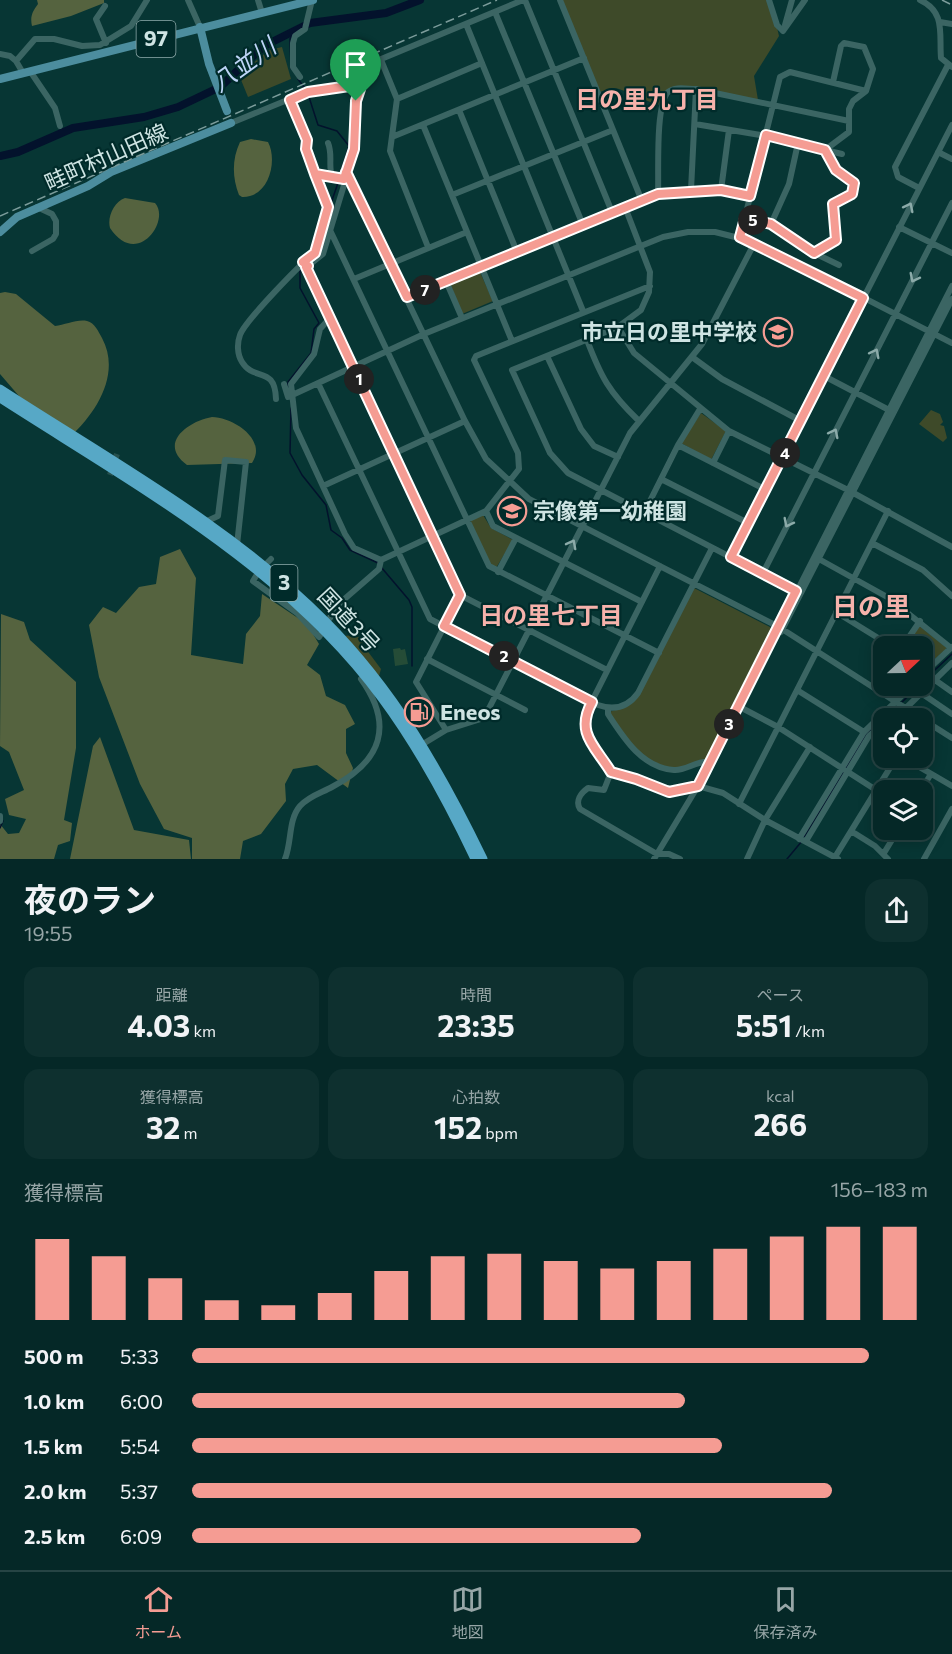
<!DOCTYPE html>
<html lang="ja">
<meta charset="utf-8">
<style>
:root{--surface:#052827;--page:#0e302f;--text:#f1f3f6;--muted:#97a6a7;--line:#264444;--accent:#f59c93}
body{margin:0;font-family:Commissioner,"Noto Sans JP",sans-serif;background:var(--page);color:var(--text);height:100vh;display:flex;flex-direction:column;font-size:22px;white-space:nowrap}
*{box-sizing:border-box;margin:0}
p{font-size:20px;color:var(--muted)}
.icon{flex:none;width:33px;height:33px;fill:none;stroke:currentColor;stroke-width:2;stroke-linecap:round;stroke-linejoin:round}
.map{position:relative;height:859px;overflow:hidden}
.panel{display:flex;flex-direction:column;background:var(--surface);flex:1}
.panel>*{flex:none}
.needle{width:39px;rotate:68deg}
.fabs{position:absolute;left:873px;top:636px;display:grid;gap:12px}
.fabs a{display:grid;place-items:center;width:60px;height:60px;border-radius:12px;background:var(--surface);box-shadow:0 3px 15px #0003,0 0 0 2px var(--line);font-size:30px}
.pin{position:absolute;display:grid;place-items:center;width:51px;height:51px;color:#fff;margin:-62px -26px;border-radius:50% 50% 50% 0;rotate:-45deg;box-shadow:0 0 6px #0007}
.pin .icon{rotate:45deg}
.km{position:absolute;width:30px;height:30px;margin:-15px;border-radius:50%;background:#222;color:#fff;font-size:16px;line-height:30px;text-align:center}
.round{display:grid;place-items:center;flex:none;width:63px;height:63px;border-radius:18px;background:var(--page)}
.overview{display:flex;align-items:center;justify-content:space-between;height:102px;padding:0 24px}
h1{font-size:33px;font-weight:700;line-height:45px}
.metrics{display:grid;grid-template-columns:repeat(3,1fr);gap:9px;height:102px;padding:6px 24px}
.metrics div{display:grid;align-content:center;border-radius:15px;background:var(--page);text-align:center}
.metrics b{font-size:30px;font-weight:700}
.metrics small{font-size:16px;font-weight:400}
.metrics p{font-size:16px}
.chart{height:168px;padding:12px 24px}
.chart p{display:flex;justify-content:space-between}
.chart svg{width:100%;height:108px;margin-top:6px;stroke:var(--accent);stroke-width:6}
ul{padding:0 24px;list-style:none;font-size:20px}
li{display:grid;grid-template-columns:96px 72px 1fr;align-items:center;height:45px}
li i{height:15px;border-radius:8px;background:var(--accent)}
.tabs{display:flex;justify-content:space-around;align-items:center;height:84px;border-top:2px solid var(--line);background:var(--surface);font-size:16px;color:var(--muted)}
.tabs a{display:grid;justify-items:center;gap:3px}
.tabs .on{color:var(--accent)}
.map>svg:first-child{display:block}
</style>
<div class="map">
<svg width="952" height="859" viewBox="0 0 952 859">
<rect width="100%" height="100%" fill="#073634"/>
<path fill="#3e4a29" d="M 562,0 L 767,0 L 772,6 L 779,36 L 754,76 L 758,100 L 675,87 L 658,105 C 649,102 619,87 613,88 C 609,88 604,91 600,92 Z
M 282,47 L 291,79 L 248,97 L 239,75 L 269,50 Z
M 479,270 L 493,301 L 462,314 L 450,283 Z
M 931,410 L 940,414 L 943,422 L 940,425 L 944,426 L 947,438 L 943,442 L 919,424 Z
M 701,413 L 726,431 L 711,460 L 681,443 Z
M 483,515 L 491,528 L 513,540 L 496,568 L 490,565 L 470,520 Z
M 694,588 L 770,627 L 772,630 L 706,759 C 697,762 684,768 674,768 C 645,769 623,734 609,712 L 628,706 Z
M 918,625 L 947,648 L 926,667 L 923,664 L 922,646 L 905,646 Z
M 353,635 L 364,639 L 366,649 L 381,669 L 379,676 L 344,636 Z"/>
<path fill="#55633f" d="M 37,0 L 104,0 L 104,3 L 71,16 L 32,26 C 30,17 32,12 38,4 Z
M 251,139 L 268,142 C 278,161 269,198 242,197 L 239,195 C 232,177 232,159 240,142 Z
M 125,198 L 155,203 C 171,220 137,269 110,228 C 107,217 114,202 125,198 Z
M 5,292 L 16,294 L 55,326 C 65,325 77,319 87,321 C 95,323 98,331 102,338 C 121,373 97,412 71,436 L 31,410 L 0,374 L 0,293 Z
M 212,417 C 232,417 268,439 252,463 L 187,465 C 157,443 189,421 212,417 Z
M 180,549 L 196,578 L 191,655 L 243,664 L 246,634 L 260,616 L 262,594 L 307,624 L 319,644 L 307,665 L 320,675 L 326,696 L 345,705 L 355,724 L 346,729 L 346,753 L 353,768 L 348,788 L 317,765 L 293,769 L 285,784 L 286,801 L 261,834 L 243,841 L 240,859 L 192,859 L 192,838 L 164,829 L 140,784 L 99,677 L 89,625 L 103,607 L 116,613 L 139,587 L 156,584 L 160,557 Z
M 1,614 L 24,622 L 30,640 L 76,682 L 76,748 L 64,820 L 72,823 L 70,841 L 58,845 L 54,859 L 0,859 L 0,824 L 8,834 L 19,833 L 26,819 L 9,815 L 5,799 L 24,790 L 9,752 L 0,746 Z
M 100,737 L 134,830 L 189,840 L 191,859 L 70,859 L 93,746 Z"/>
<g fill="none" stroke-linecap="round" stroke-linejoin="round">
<path stroke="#03122c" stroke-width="1.5" d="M 291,68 L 290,39 L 296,30
M 298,79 L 306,90
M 308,94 L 318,125 L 337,131 L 349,146 L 340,175
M 330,206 L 339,180
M 288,389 L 288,382 L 311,353 L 314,329 L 319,323 L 300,288 L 300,271
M 291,408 L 290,453 L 302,475 L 326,505 L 331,530 L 342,538 L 350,550 L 378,563
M 381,567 L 409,600 L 412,607 L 412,666
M 922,682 L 952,654
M 902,702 L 919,686
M 846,768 L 867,733 L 898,705
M 0,828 L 3,821
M 804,837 L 844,772
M 787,859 L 802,841"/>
<path stroke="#03122c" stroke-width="8" d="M 0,156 L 18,152 L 73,128 L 144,117 L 178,107 L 220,87 L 264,46 L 310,23 L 386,13 L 420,0"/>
</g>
<path fill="#254c37" d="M 400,648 L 401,650 L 405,649 L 408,664 L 395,666 L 393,649 Z"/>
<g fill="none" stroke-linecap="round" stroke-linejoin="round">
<path stroke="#25504e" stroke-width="6" stroke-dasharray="6 3" stroke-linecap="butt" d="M 110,475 L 117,454"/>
<path stroke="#3b6563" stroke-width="6" d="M 188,0 L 200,27
M 258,0 L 262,13
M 525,0 L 612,212
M 560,0 L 642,201
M 769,0 L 777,25 L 783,31
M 920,0 C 946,12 939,34 941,58 L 952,67
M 105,6 L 96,19 L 106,43
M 495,12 L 583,225
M 940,22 L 952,24
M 466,24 L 583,311
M 785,25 L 792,0
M 783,31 L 805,0
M 0,54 L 10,56 L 16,61
M 381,60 L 397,99 L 390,151 L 428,247
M 30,71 L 55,108 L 60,126
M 23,73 L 16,61 L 35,39 L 54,39 L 82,46 L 100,45 L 131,26 L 147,0
M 300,77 L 293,67 L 293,43 L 295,36 L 305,29 L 312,0
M 397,99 L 482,63
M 459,110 L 517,252
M 231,123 L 307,92 L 356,85 L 360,89
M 695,124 L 766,136 L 842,154
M 423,125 L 512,341
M 392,137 L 584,58
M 328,143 C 333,155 328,165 332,177
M 825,150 L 849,132 L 849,109 L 853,101 L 866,91 L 873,69 L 864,47 L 844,43 L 841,46 L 833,82
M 938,152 L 952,159
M 346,172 L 465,421 L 486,459 L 529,499 L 779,627 L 921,718
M 315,174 L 344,179
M 919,188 L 898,177 L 895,167 L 948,65
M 691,190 L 696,89
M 721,190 L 729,130
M 658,194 C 659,173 655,106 668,92 C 675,86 687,89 696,89 L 849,121
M 452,195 L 613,130
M 625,207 L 650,272 L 649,292 L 641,310 L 618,327 L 512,370 L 550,453 L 568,473 L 796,591
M 745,218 L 771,224 L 810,251 L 839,265
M 771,224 L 789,184 L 798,143
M 899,227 L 952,253
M 329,228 L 489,566 L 659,653
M 740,237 L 780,77 L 790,72 L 866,91
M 32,251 L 53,239 L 56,234 L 56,221 L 52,214 L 37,207
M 814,253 L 836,240 L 833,204 L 855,190 L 854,183 L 836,170 L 825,150
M 304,262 L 308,266 L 306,267 L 460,595 L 607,670
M 308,266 L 323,254 L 355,149 L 356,101 L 369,68 L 374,62 L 523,0
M 354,279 L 467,232
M 446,281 L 462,318
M 407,297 L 658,194 L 721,190 L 750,196
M 330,318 L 320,329 L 314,354 L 291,384 L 296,428 L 345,534 L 354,548 L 381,560
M 618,327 L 634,353 L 729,431 L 848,490 L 952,547
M 587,340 C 601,377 609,392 638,420
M 547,356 L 581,429 L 594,446 L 618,457
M 692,357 L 722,379 L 801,421
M 824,376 L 889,410
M 318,383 L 430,619 L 598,705 C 615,711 628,707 638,693 L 712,548
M 284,384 L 288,397 L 424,334 L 663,237 L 688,232 L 715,232 L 755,242 L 952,343
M 276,399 C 275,365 254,382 242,362 C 237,354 237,343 240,335 C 245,321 302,262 315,253 L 328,207 L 306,149 L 307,140 L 290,100
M 678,445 L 766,490
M 713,463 L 729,431
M 661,479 L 748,523
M 323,486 L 465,421
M 486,511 L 493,526 L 642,602
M 644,513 L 678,445 L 700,409
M 205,522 L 218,516 L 225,460 L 246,462 L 237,545
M 872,543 L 923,570 L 952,596
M 731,557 L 952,125
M 817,558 L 889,598 L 951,648
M 381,560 L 486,511 L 519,469 L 518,453 L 474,360 L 476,356 L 650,286
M 268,562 L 271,559
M 660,566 L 586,713 L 585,734 L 611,772 L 636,779 L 669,792 L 698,786 L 723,793 L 765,820 L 838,859
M 498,572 L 516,538
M 763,573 L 952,203
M 256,576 L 253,581 L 297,613 L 319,637 L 321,634
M 836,612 L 891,646
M 330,618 L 333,609 L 379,569 L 381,560
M 781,632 L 952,299
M 903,646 L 920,621
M 427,659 L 525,710
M 922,675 L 952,647
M 935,680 L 952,692
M 797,690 L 864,732
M 921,693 L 952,714
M 738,706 L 778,727 L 876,790
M 906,708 L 952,663
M 608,709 L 608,714 C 623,737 642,768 674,770 C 686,771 697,760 710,762
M 888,718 L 902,706
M 922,719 L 952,738
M 446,730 L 416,682 L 460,595
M 418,747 L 446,730 L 484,718 L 630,433 L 702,344 L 755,242
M 904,758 L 952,786
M 611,772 L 604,790 L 588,788 C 581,793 575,801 580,809 L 657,854 L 669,854 L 680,859
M 921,790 L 931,774
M 739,804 L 888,511
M 0,816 L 0,821
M 851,831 L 875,846 L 888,859
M 799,839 L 864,732 L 912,686
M 806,841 L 869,736 L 884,723
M 884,853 L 898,830
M 835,857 L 896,758
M 285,859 C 292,842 288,820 300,806 C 309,796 321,793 332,787 C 382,761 394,725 361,679
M 654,859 L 698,786 L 952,286
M 747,859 L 765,820 L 810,747
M 924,859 L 952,809"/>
<path stroke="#4c8d9e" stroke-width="8" d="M 200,27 L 209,64 L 227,111
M 0,79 L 313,0
M 0,232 L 17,217 L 88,186 L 111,172 L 231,123"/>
<path stroke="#57a8c6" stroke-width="9" d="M 0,389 C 111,461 232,527 325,621 C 394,690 441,772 483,859
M 0,398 C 135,485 285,566 382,698 C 419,748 449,804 475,859"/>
<path stroke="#7c9c9b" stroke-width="1.5" stroke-dasharray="9 4.5" stroke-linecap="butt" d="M 942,0 L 952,5
M 0,216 L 497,0"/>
</g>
<defs><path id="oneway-chevron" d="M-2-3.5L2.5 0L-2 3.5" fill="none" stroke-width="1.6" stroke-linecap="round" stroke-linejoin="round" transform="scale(1.5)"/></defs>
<g stroke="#8caba9">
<use href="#oneway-chevron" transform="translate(909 207) rotate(-63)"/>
<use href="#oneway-chevron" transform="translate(914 278) rotate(117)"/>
<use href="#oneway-chevron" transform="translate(875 353) rotate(-63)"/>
<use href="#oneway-chevron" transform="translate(834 433) rotate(-63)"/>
<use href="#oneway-chevron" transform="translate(788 523) rotate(117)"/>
<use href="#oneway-chevron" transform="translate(572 544) rotate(-62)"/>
</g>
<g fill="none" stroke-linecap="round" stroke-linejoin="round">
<g stroke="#fff" stroke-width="12">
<path id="route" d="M 356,101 L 354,149 L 344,179 L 315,174 L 328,207 L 315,253 L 303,262 L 308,266 L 306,267 L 460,595 L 444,626 L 592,702 C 575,733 595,746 611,772 L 636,779 L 669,792 L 698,786 L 796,591 L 731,557 L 863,298 L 740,237 L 745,218 L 771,224 L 814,253 L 836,240 L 833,204 L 852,194 L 854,183 L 836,170 L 825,150 L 766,135 L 750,196 L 721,190 L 658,194 L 407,297 L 346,172 L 344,179 L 315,174 L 306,149 L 307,140 L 290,100 L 308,92 L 356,85 L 360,89 L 356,101"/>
</g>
<use href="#route" stroke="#f59c93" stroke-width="8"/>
</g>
<defs>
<g id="school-ring" transform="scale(1.5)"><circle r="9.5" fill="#002b2a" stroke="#f59c93" stroke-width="1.5"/><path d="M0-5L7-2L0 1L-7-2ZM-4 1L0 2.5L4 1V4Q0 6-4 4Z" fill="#f59c93"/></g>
<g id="fuel-ring" transform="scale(1.5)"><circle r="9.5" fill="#002b2a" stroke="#f59c93" stroke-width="1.5"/><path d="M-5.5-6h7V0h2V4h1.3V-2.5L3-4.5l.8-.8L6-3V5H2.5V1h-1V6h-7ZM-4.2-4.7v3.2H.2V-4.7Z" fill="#f59c93"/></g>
</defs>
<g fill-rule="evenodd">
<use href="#school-ring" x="778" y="332"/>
<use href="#school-ring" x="512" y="511"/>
<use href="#fuel-ring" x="419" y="712"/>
</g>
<g text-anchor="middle" stroke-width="4.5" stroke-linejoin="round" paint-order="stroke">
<g fill="#002b2a" stroke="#90acac" stroke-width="1.5">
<rect x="136.5" y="21" width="39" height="36" rx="4.5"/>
<rect x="270.5" y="565" width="27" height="36" rx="4.5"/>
</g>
<g font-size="21" font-weight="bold" fill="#cee4e3">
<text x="156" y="46">97</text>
<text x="284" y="590">3</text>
</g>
<g font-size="22" fill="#cee4e3" stroke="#002b2a">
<text transform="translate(106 157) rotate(-24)" y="8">畦町村山田線</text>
<text transform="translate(349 620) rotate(47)" y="8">国道3号</text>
</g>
<g font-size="22" font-weight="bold" fill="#cee4e3" stroke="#002b2a" text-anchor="start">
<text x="757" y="340" text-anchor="end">市立日の里中学校</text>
<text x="533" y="519">宗像第一幼稚園</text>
<text x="440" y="720">Eneos</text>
</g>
<g font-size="24" font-style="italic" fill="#bed5f7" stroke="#002b2a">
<text transform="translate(244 65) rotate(-36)" y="8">八並川</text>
</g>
<g font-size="24" font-weight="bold" fill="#f6b2ab" stroke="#002b2a">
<text x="647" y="108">日の里九丁目</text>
<text x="551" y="624">日の里七丁目</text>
</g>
<g font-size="26" font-weight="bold" fill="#f6b2ab" stroke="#002b2a">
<text x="871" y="616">日の里</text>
</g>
</g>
</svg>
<div class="fabs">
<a><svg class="needle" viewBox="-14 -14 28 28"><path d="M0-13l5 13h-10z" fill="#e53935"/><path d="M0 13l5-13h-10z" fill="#97a6a7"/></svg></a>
<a><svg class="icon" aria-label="locate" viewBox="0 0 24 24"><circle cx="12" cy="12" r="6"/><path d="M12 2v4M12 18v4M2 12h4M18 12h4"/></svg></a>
<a><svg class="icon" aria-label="layers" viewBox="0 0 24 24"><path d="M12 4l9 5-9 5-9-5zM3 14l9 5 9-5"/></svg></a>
</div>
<div class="pin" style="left:356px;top:101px;background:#1e9e55"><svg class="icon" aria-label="arrive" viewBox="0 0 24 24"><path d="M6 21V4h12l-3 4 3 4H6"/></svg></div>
<b class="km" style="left:359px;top:379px">1</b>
<b class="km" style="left:504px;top:656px">2</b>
<b class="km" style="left:729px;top:724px">3</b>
<b class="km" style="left:785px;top:453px">4</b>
<b class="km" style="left:753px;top:220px">5</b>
<b class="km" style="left:425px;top:290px">7</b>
</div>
<section class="panel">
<div class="overview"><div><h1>夜のラン</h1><p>19:55</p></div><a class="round"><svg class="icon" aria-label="share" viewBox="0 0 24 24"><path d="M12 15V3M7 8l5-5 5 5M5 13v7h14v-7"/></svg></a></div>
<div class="metrics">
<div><p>距離</p><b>4.03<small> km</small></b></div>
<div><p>時間</p><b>23:35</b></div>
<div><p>ペース</p><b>5:51<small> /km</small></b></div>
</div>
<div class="metrics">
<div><p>獲得標高</p><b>32<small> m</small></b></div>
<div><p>心拍数</p><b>152<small> bpm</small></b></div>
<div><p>kcal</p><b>266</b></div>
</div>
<div class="chart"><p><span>獲得標高</span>156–183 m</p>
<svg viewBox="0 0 160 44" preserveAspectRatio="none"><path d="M5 44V11M15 44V18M25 44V27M35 44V36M45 44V38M55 44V33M65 44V24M75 44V18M85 44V17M95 44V20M105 44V23M115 44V20M125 44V15M135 44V10M145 44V6M155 44V6"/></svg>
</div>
<ul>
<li><b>500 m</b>5:33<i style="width:92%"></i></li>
<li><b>1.0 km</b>6:00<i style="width:67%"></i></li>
<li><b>1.5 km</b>5:54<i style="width:72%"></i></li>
<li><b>2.0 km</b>5:37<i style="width:87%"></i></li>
<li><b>2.5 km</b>6:09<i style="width:61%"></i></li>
</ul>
</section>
<nav class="tabs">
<a class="on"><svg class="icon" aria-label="home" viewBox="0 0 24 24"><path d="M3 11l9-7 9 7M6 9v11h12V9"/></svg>ホーム</a>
<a><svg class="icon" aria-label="map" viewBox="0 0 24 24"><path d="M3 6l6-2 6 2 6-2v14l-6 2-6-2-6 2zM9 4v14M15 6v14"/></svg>地図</a>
<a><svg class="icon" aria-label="saved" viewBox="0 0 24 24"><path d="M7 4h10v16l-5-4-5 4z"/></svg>保存済み</a>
</nav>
